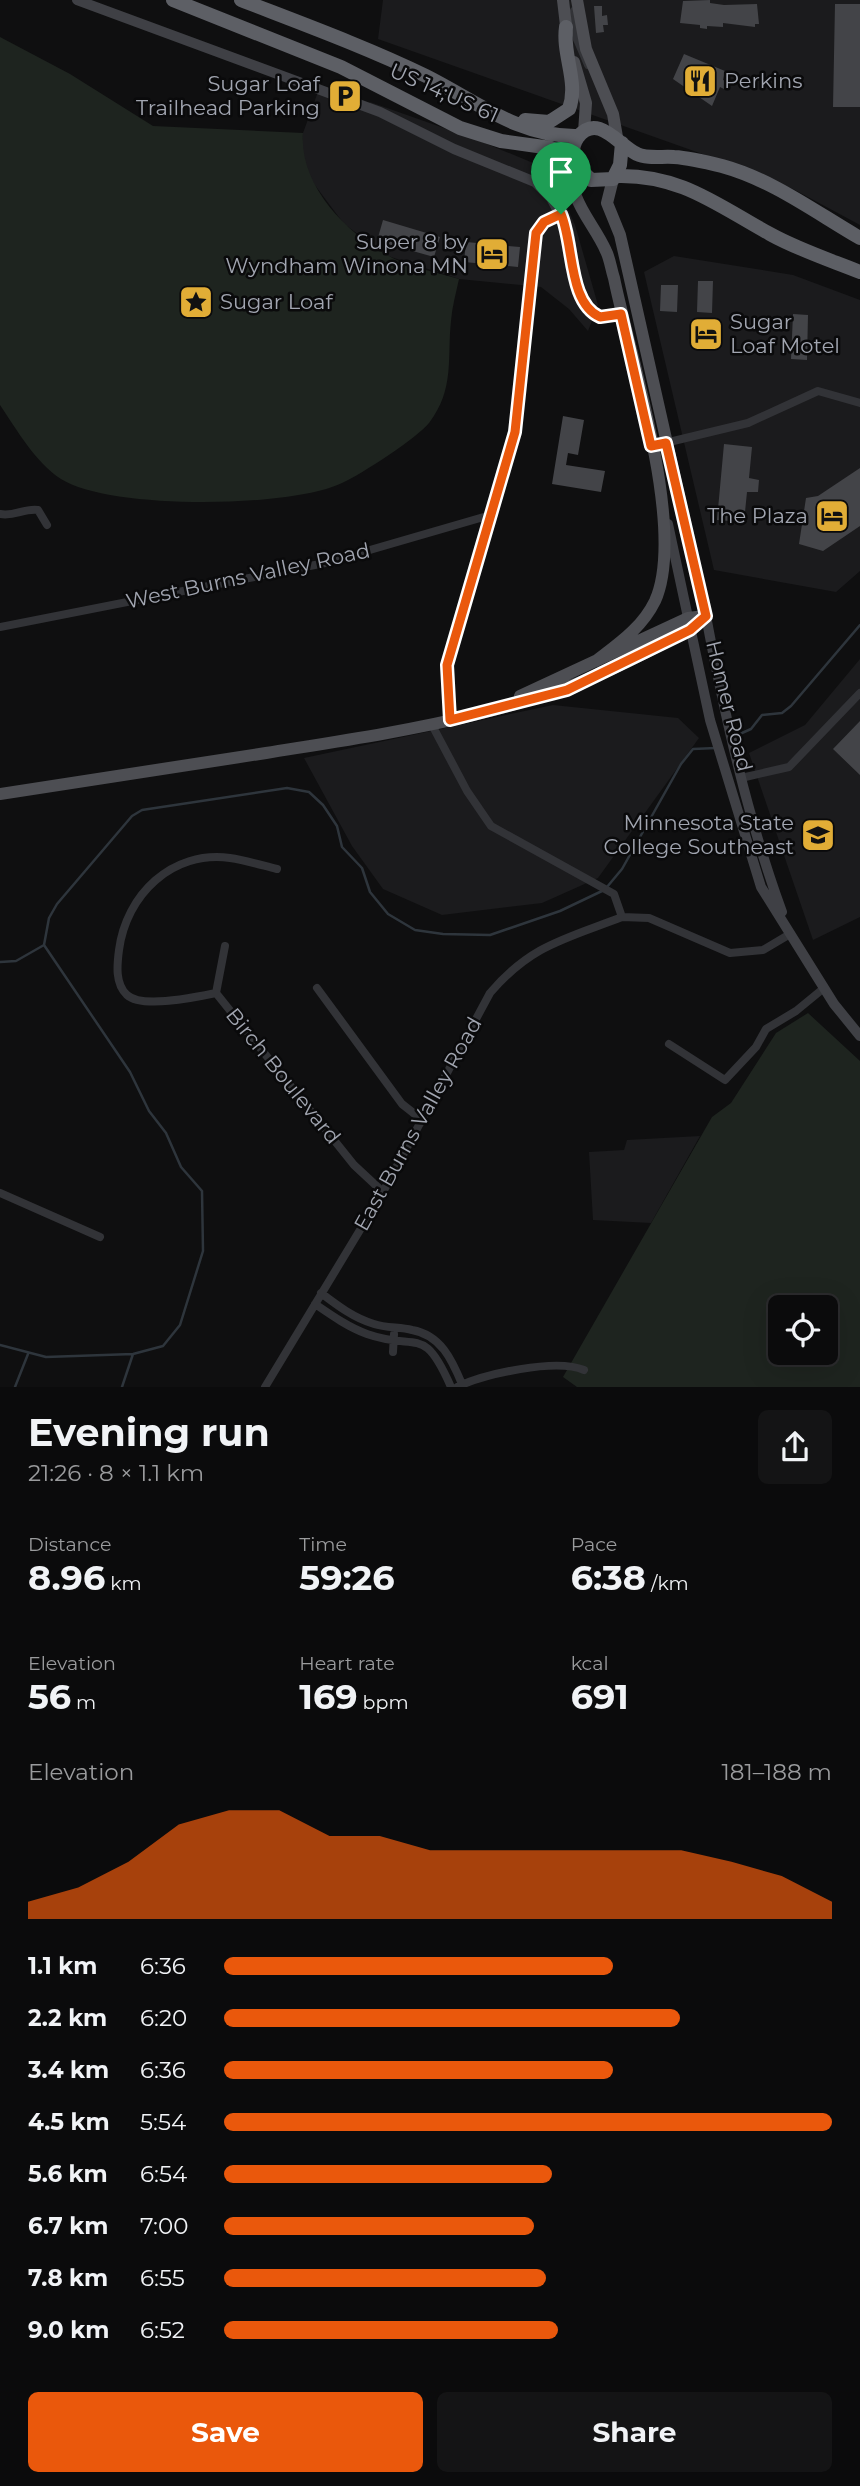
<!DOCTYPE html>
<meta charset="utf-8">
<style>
:root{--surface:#0b0b0c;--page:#141415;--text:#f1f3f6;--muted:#9a9b9d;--line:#2b2b2d;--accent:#ea580c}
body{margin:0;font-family:Montserrat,sans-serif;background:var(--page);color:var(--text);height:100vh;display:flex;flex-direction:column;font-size:26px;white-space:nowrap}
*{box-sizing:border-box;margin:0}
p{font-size:23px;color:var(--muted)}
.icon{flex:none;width:38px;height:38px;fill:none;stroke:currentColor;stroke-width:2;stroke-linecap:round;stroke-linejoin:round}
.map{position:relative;height:1387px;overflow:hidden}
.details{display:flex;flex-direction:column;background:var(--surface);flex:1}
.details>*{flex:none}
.fabs{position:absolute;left:768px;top:1295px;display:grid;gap:14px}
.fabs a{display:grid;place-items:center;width:70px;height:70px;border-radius:10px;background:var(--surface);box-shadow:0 7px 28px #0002,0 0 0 2px var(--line);font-size:35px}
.pin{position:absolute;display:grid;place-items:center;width:60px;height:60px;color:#fff;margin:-72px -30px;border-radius:50% 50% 50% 0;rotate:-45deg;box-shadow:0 0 7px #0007}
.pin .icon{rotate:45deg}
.round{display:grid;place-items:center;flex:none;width:74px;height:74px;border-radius:10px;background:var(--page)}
.summary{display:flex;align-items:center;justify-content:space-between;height:119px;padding:0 28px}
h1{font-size:38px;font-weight:700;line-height:52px}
.figures{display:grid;grid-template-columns:repeat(3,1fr);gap:10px;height:119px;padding:7px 28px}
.figures div{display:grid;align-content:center}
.figures b{font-size:35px;font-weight:700}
.figures small{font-size:19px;font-weight:400}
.figures p{font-size:19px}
.chart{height:196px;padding:14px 28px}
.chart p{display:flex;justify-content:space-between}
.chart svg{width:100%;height:126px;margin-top:7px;fill:var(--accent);opacity:.7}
.primary-button{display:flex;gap:14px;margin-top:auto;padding:14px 28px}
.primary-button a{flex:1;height:80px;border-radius:10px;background:var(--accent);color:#fff;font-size:28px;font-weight:700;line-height:80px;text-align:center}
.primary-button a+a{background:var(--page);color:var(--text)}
ul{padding:0 28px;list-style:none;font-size:23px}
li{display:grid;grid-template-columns:112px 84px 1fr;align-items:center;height:52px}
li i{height:18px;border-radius:9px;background:var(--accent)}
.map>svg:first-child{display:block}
</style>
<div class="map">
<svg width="860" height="1387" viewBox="0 0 860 1387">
<rect width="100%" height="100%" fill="#0f0f10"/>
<path fill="#1b1b1d" d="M 383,0 L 860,0 L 860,225 L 793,189 L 739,167 L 378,39 Z
M 319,89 L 368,106 L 370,102 L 475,139 L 538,165 L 557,185 L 575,225 L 598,305 L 588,331 L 569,309 L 541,287 L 459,279 L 388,256 L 344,224 L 311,180 L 301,153 L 303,133 Z
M 674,256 L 793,275 L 860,300 L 860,571 L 836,592 L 714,570 L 644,272 Z
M 860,659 L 860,917 L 813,940 L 749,753 L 805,725 Z
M 553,705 L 678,718 L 699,738 L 598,878 L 542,903 L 442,915 L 383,889 L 352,846 L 304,758 Z
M 700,1136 L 651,1223 L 593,1220 L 589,1152 L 624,1150 L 627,1140 Z"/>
<path fill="#1e241f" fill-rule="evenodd" d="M 0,37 L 70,74 L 153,126 L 303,133 C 299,184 344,231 387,255 C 407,267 436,272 459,279 C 456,293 452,307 451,321 C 447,358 455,389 429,423 C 417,438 362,474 342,483 C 291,508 109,510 61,479 C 35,462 17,430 0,405 Z
M 808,1013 L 860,1061 L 860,1387 L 577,1387 L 563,1377 L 712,1117 L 731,1103 L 776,1033 ZM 780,1307 L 826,1307 L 826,1353 L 780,1353 Z"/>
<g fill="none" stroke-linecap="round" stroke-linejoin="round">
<path stroke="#2e353c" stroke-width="2.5" d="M 733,737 L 751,729 L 762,715 L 782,713 L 791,706 L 860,625
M 607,887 L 622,869 L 681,764 L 693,749 L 716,748
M 0,962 L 16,961 L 44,945
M 0,1345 L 46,1357 L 133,1354 L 163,1346 L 180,1325 L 203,1251 L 202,1191 L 181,1167 L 166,1133 L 149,1111 L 130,1072 L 44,945 L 49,918 L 57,904 L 132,816 L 142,810 L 287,788 L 309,792 L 323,805 L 337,826 L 342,847 L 362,868 L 370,892 L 388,914 L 415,930 L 443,934 L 490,935 L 560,911 L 602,891
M 15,1387 L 28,1354
M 122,1387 L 133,1354"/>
</g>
<path fill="#434448" d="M 710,0 L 710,3 L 724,5 L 757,4 L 759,24 L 755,24 L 755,27 L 723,23 L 723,27 L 707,26 L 707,29 L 700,28 L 700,25 L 680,23 L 683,1 Z
M 835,4 L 860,4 L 860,107 L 833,107 Z
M 594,6 L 602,6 L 602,16 L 607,15 L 608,25 L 603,25 L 604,32 L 596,33 Z
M 684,54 L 725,71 L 723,80 L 729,82 L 726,90 L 720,87 L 712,106 L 673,79 Z
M 383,220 L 440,237 L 434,257 L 377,241 Z
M 466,242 L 520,247 L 518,267 L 464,262 Z
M 698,281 L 713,281 L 712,313 L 697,312 Z
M 661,285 L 678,285 L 677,312 L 660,311 Z
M 793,314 L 808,315 L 807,360 L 791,359 Z
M 563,416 L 584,420 L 578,455 L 568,453 L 566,465 L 605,471 L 601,492 L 552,484 Z
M 724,444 L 752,447 L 749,478 L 759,480 L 758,492 L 747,492 L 744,522 L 717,520 Z
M 860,468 L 860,526 L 823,551 L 799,544 L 806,498 L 818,496 Z
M 860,721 L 860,775 L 833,749 Z"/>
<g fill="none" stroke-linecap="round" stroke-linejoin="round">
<path stroke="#323337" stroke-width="8" d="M 574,11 L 576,37 L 588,65
M 665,443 L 748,423 L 818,391 L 860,403
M 0,514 C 14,517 24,508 38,510 L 47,525
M 0,627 L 325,563 L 494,514
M 450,720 L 448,665 L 515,432 L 536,233 L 544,222 L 561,214
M 432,725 L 467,791 L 491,826 L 614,894 L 622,917 L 649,918 L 730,953 L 763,950 L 790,934
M 741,778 L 789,767 L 860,693
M 225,946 L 216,993 L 354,1165 L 383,1192
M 317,988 L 402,1104 L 421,1119
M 216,993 C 197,997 142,1009 127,995 C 115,984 117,965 119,950 C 126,895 172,850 230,858 C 245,860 261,865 277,869
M 669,1044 L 725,1080 L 756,1047 L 766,1029 L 796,1011 L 824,988
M 0,1193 L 100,1237
M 321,1293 C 338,1306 354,1318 374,1324 C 386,1328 400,1327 412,1330 C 441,1335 452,1360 462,1384
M 315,1304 C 331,1315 348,1327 367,1334 C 418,1352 423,1323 451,1387
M 393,1352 L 394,1334
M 265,1387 L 383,1192 L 490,993 C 531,945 565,939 622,917
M 457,1387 C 484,1374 556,1358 584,1370"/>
<path stroke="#3f4045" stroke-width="10" d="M 77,0 L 380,112 L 454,149 L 535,182 L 551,198 L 569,232 L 577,285 L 584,306 L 600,317 L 621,314
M 668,524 L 710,720 L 761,887 L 834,1004 L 860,1036
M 706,616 C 725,717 747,816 782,912"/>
<path stroke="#4d4e53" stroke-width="12" d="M 563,0 L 567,34
M 577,0 L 586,49 L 613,114 L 617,137
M 574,62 L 586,103 L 584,132
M 574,163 C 565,198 593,221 606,251 C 610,259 611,269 614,278 C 630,357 687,530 655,601 C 642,628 618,644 596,661
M 613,179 L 607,203 L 620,235 L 706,616
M 520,696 L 688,618 L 705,616
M 0,794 C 89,780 178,766 266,753 C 396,732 525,715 643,654 C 665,642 687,632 706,616"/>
<path stroke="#5d5f65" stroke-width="14" d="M 173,0 L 341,67 L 460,128 L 501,141 L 551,148 L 573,158
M 241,0 C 303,24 366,47 426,76 C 476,101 520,138 579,136
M 525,120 L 549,122 L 569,109 C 579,82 562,55 566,27
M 622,143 L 620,165 L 613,179 L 591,180 L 574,163 C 572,154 572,145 578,137 C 598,112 619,146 637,154 C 647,159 663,156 674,157 C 690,158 706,162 722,166 C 773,180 815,212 860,238
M 616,176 C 680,174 717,205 770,234 C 799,250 830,260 860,272"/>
</g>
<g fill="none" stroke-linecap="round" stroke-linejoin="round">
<g stroke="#fff" stroke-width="14">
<path id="route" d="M 561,214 C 574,244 568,303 600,317 L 621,314 L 651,446 L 666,443 L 706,616 L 690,630 L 567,690 L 450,720 L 447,665 L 515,432 L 536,233 L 544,222 Z"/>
</g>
<use href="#route" stroke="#ea580c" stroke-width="9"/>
</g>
<defs>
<g id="restaurant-square" transform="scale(1.75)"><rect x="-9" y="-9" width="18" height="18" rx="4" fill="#e1ad36" stroke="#0a0a0b"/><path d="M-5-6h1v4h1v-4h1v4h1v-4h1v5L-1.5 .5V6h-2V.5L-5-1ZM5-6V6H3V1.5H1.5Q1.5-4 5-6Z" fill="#111"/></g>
<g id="parking-square" transform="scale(1.75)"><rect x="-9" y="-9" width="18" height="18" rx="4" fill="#e1ad36" stroke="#0a0a0b"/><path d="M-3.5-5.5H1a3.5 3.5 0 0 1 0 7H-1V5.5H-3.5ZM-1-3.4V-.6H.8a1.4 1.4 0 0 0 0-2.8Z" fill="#111"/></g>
<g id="hotel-square" transform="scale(1.75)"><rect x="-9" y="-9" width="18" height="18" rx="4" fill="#e1ad36" stroke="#0a0a0b"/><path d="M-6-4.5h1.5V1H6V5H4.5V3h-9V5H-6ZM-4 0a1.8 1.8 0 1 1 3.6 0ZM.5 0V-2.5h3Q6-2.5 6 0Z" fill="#111"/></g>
<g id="sight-square" transform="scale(1.75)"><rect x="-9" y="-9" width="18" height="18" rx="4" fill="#e1ad36" stroke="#0a0a0b"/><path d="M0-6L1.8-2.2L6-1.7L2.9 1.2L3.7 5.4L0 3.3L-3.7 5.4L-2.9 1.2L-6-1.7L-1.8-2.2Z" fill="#111"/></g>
<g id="university-square" transform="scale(1.75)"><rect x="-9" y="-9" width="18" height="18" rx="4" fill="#e1ad36" stroke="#0a0a0b"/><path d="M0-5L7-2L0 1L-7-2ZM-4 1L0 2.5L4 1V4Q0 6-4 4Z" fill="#111"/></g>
</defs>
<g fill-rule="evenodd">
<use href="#restaurant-square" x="700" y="81"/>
<use href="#parking-square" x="345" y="96"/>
<use href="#hotel-square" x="492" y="254"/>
<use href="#sight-square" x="196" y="302"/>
<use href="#hotel-square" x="706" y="334"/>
<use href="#hotel-square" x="832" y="516"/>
<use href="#university-square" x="818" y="835"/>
</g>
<g text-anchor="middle" stroke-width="5" stroke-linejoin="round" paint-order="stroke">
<g font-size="21" fill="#a1a5b0" stroke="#0a0a0b" text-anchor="end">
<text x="724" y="88" text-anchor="start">Perkins</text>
<text x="320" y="91">Sugar Loaf<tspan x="320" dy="24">Trailhead Parking</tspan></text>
<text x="468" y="249">Super 8 by<tspan x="468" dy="24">Wyndham Winona MN</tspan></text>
<text x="220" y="309" text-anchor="start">Sugar Loaf</text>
<text x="730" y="329" text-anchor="start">Sugar<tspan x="730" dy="24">Loaf Motel</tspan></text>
<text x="808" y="523">The Plaza</text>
<text x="794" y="830">Minnesota State<tspan x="794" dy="24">College Southeast</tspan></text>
</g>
<g font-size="21" fill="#a1a5b0" stroke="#0a0a0b">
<text transform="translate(444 93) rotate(24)" y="7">US 14;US 61</text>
<text transform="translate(248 576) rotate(-12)" y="7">West Burns Valley Road</text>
<text transform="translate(729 706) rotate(76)" y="7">Homer Road</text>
<text transform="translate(283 1076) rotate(51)" y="7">Birch Boulevard</text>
<text transform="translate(418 1124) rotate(-61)" y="7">East Burns Valley Road</text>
</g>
</g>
</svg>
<div class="fabs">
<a><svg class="icon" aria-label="locate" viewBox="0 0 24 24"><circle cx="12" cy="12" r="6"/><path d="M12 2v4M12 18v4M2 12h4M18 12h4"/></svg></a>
</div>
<div class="pin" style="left:561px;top:214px;background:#1e9e55"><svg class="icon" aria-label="arrive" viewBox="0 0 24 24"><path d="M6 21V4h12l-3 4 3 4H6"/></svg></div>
</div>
<section class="details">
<div class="summary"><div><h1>Evening run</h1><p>21:26 · 8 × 1.1 km</p></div><a class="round"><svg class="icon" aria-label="share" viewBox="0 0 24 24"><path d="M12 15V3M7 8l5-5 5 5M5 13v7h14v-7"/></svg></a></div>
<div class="figures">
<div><p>Distance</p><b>8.96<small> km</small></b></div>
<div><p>Time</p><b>59:26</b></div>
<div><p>Pace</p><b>6:38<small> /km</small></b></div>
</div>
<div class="figures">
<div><p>Elevation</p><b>56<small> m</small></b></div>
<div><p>Heart rate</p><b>169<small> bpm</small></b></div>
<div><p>kcal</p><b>691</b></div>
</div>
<div class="chart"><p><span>Elevation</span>181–188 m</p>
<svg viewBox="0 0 160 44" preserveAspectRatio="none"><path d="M0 44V38L10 33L20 24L30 11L40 6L50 6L60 15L70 15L80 20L90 20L100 20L110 20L120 20L130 20L140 24L150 29L160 38V44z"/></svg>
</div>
<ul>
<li><b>1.1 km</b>6:36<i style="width:64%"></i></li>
<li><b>2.2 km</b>6:20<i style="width:75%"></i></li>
<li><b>3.4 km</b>6:36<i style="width:64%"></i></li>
<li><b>4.5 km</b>5:54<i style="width:100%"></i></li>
<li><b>5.6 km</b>6:54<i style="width:54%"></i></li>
<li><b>6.7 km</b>7:00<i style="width:51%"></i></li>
<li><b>7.8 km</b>6:55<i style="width:53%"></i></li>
<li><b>9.0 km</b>6:52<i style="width:55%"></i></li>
</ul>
<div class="primary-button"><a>Save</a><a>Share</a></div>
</section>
